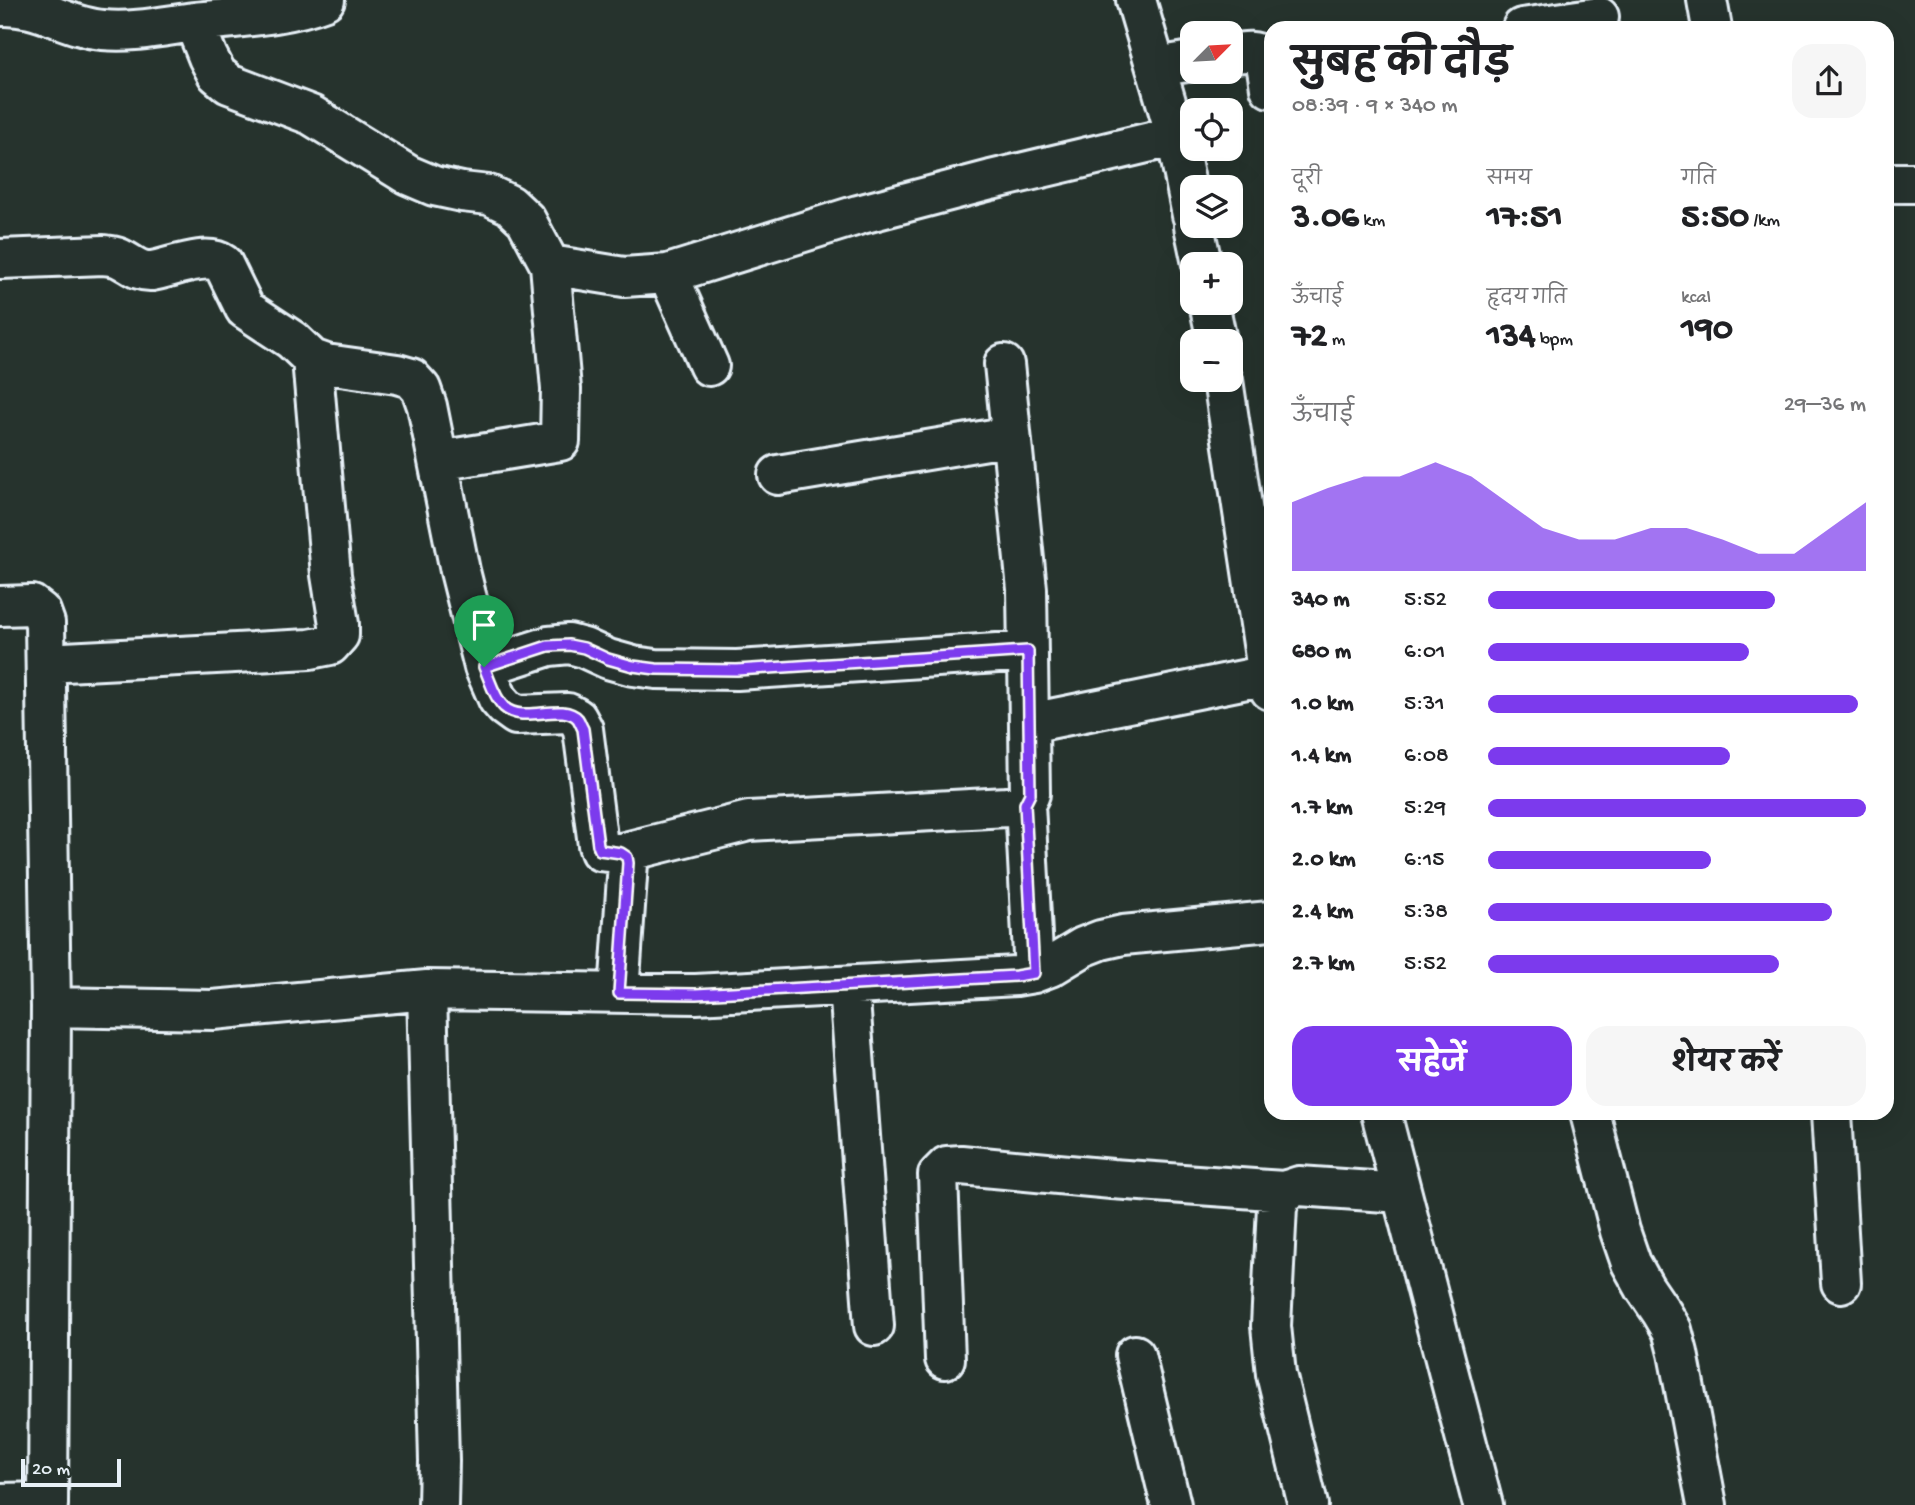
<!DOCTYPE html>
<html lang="hi">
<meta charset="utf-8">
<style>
:root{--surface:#fff;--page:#f6f6f6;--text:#202124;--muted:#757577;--accent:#7c3aed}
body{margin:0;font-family:"Gochi Hand","Playpen Sans Deva",sans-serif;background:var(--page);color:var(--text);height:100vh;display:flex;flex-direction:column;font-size:26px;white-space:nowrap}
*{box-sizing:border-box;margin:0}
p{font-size:23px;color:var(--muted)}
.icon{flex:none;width:38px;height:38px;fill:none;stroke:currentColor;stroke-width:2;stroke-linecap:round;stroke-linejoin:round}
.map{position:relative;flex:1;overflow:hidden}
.panel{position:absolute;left:1264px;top:21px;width:630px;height:1099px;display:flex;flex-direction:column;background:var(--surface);border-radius:21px;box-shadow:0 7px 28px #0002}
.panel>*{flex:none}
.needle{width:46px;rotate:66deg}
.fabs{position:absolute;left:1180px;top:21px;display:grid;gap:14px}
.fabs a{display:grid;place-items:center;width:63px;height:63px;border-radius:14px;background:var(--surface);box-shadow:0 7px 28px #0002;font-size:35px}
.scale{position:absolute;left:21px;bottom:18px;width:100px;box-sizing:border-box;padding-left:7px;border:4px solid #e8f1f8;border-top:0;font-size:19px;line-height:24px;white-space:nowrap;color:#e8f1f8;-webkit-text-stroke:5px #26332d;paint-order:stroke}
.pin{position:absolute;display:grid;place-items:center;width:60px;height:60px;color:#fff;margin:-72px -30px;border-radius:50% 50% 50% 0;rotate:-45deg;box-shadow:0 0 7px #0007}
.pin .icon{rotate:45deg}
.round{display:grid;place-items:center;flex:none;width:74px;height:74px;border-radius:21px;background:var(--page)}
.summary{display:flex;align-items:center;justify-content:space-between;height:119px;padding:0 28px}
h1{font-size:38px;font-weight:700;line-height:52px}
.metrics{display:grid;grid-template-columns:repeat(3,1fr);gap:10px;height:119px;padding:7px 28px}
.metrics div{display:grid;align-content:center}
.metrics b{font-size:35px;font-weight:700}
.metrics small{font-size:19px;font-weight:400}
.metrics p{font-size:19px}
.chart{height:196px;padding:14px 28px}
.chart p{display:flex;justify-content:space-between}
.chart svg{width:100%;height:126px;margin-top:7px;fill:var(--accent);opacity:.7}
.action{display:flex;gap:14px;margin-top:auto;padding:14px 28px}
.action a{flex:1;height:80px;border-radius:21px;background:var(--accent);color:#fff;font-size:28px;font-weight:700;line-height:80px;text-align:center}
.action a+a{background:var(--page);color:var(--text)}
ul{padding:0 28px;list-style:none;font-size:23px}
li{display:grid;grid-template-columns:112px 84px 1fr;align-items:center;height:52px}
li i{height:18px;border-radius:9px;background:var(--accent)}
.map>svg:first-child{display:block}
</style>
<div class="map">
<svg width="1915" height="1505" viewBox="0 0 1915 1505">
<rect width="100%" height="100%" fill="#26332d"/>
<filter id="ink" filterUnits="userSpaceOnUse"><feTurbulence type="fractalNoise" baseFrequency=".0143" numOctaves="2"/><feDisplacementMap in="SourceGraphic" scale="14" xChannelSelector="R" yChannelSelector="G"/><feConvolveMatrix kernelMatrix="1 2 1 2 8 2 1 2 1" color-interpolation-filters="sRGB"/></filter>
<g filter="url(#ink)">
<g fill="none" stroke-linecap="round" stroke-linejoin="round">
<g stroke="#e8f1f8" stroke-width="44">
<path id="minor" d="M 1136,0 L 1176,136 L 1192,215
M 1707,0 L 1712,28
M 0,6 C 40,4 66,27 103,30 C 133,33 164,26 194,22 C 237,17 284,16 325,0
M 194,22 L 208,57 L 217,74 L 229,84 L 311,115 L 408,175 L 434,186 L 462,192 L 489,195 L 510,205 L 526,220 L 550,265
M 1522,28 L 1599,17
M 1230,54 C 1266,47 1265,55 1270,88
M 1157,67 L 1192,61
M 1886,183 L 1915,183
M 1194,226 L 1202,264
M 0,259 L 104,255 C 109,256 116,256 121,259 C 132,264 138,272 152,271 C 171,268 206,252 223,264 L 245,309 L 292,340 L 312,359 L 326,364 L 397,374 L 411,378 L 421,389 L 427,406 L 460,571 L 484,667 L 498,699 L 505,707 L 516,715 L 568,713 L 577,718 L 583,729 L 598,845 L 600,851 L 621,853 L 749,821 L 1007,807 L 1025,804 L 1030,794 L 1027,589 L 1004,364
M 1209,303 L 1217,341
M 709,366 L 668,274 L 858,215 L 991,180 L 1176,136
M 1223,380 L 1270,690
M 438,461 L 560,441 L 561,389 L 550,265 L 624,277 L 668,274
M 778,475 L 1011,436
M 0,606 L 32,605 L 41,612 L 45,623 L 51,1007 L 213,1010 L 427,990 L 696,994 L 1016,976 L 1034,973 L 1050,967 L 1083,947 L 1101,940 L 1123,935 L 1270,921
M 46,663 L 310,649 L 330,645 L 339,635 L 339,624 L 331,575 L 312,359
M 484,667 L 549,646 L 569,644 L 584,648 L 608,659 L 633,666 L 656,669 L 737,670 L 1028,651
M 1030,723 L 1267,675
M 1025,804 L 1034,973
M 849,986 L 874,1326
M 427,990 L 439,1461 L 438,1505
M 619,993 L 628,863 L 627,857 L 621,853
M 1381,1113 L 1483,1505
M 1590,1113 L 1620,1231 L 1631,1263 L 1645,1288 L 1662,1313 L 1672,1330 L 1678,1353 L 1707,1505
M 1831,1113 L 1841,1283
M 1135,1355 L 1171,1505
M 945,1359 L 938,1175 L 947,1166 L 961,1165 L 1112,1179 L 1284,1191
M 0,1503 L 48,1502
M 48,1505 L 51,1007
M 1308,1505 L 1276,1374 L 1271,1326 L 1277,1206 L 1284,1191 L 1299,1186 L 1401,1193"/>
</g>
<use href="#minor" stroke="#26332d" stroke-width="38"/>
</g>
</g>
<g fill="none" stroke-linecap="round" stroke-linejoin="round" filter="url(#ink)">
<g stroke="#fff" stroke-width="14">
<path id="route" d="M 569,645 L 584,648 L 608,659 L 633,666 L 656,669 L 737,670 L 1028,651 L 1030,794 L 1025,804 L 1034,973 L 1016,976 L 696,994 L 619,993 L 628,863 L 627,857 L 621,853 L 600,850 L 598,845 L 583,729 C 581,726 580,722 578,719 C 562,701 524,725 504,707 C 494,697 490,680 484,667 L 548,646 Z"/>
</g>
<use href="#route" stroke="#7c3aed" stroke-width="9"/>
</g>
</svg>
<div class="fabs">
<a><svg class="needle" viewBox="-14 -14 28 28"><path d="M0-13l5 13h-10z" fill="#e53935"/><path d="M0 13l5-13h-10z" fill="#757577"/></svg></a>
<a><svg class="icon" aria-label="locate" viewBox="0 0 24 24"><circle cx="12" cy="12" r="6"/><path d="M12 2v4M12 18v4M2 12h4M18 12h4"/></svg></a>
<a><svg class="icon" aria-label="layers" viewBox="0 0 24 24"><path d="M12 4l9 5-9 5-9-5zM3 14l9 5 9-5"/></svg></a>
<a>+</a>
<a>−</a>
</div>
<div class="scale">20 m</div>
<div class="pin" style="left:484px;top:667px;background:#1e9e55"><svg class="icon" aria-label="arrive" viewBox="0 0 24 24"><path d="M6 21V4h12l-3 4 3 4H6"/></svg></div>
<section class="panel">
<div class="summary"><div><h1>सुबह की दौड़</h1><p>08:39 · 9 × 340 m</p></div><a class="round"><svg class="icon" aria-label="share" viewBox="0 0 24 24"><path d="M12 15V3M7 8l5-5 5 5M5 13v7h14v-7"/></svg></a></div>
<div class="metrics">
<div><p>दूरी</p><b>3.06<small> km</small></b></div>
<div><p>समय</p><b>17:51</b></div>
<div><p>गति</p><b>5:50<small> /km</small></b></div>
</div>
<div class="metrics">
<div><p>ऊँचाई</p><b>72<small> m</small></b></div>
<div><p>हृदय गति</p><b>134<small> bpm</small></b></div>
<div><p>kcal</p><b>190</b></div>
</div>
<div class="chart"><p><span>ऊँचाई</span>29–36 m</p>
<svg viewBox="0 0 160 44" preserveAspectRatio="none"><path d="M0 44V20L10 15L20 11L30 11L40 6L50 11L60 20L70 29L80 33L90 33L100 29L110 29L120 33L130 38L140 38L150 29L160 20V44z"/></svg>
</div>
<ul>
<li><b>340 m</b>5:52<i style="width:76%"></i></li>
<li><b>680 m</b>6:01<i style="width:69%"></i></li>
<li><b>1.0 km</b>5:31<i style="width:98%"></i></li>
<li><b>1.4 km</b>6:08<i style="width:64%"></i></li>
<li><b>1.7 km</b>5:29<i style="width:100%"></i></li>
<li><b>2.0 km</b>6:15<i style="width:59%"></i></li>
<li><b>2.4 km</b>5:38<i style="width:91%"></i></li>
<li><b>2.7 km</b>5:52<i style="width:77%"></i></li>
</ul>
<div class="action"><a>सहेजें</a><a>शेयर करें</a></div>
</section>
</div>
